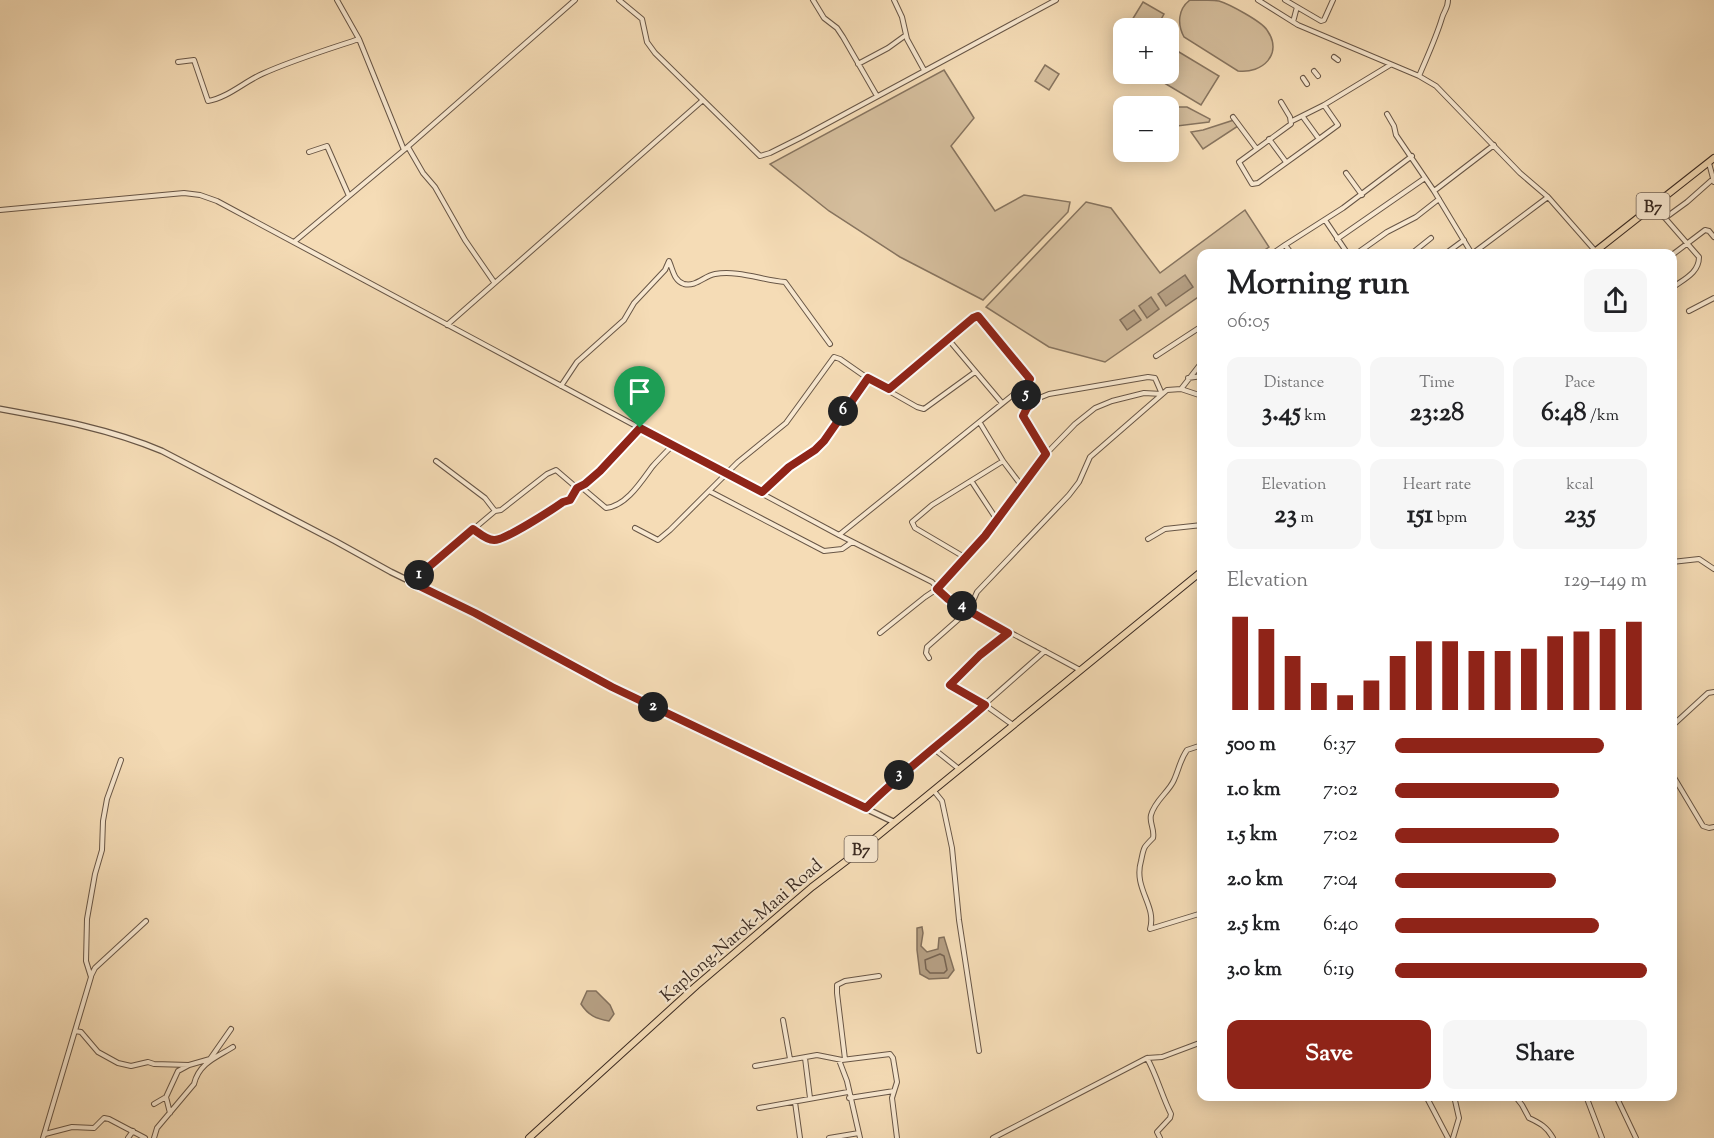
<!DOCTYPE html>
<meta charset="utf-8">
<style>
:root{--surface:#fff;--page:#f6f6f6;--text:#202124;--muted:#757577;--accent:#8f2418}
body{margin:0;font-family:"Sorts Mill Goudy",serif;background:var(--page);color:var(--text);height:100vh;display:flex;flex-direction:column;font-size:22px;white-space:nowrap}
*{box-sizing:border-box;margin:0}
p{font-size:20px;color:var(--muted)}
.icon{flex:none;width:33px;height:33px;fill:none;stroke:currentColor;stroke-width:2;stroke-linecap:round;stroke-linejoin:round}
.map{position:relative;flex:1;overflow:hidden}
.sheet{position:absolute;left:1197px;top:249px;width:480px;height:852px;display:flex;flex-direction:column;background:var(--surface);border-radius:12px;box-shadow:0 3px 15px #0003}
.sheet>*{flex:none}
.fabs{position:absolute;left:1113px;top:18px;display:grid;gap:12px}
.fabs a{display:grid;place-items:center;width:66px;height:66px;border-radius:12px;background:var(--surface);box-shadow:0 3px 15px #0003;font-size:30px}
.pin{position:absolute;display:grid;place-items:center;width:51px;height:51px;color:#fff;margin:-62px -26px;border-radius:50% 50% 50% 0;rotate:-45deg;box-shadow:0 0 6px #0007}
.pin .icon{rotate:45deg}
.km{position:absolute;width:30px;height:30px;margin:-15px;border-radius:50%;background:#222;color:#fff;font-size:16px;line-height:30px;text-align:center}
.round{display:grid;place-items:center;flex:none;width:63px;height:63px;border-radius:12px;background:var(--page)}
.headline{display:flex;align-items:center;justify-content:space-between;height:102px;padding:0 30px}
h1{font-size:33px;font-weight:700;line-height:45px}
.figures{display:grid;grid-template-columns:repeat(3,1fr);gap:9px;height:102px;padding:6px 30px}
.figures div{display:grid;align-content:center;border-radius:12px;background:var(--page);text-align:center}
.figures b{font-size:26px;font-weight:700}
.figures small{font-size:16px;font-weight:400}
.figures p{font-size:16px}
.chart{height:168px;padding:12px 30px}
.chart p{display:flex;justify-content:space-between}
.chart svg{width:100%;height:108px;margin-top:6px;stroke:var(--accent);stroke-width:6}
.action{display:flex;gap:12px;margin-top:auto;padding:12px 30px}
.action a{flex:1;height:69px;border-radius:12px;background:var(--accent);color:#fff;font-size:24px;font-weight:700;line-height:69px;text-align:center}
.action a+a{background:var(--page);color:var(--text)}
ul{padding:0 30px;list-style:none;font-size:20px}
li{display:grid;grid-template-columns:96px 72px 1fr;align-items:center;height:45px}
li i{height:15px;border-radius:8px;background:var(--accent)}
.map>svg:first-child{display:block}
</style>
<div class="map">
<svg width="1714" height="1138" viewBox="0 0 1714 1138">
<rect width="100%" height="100%" fill="#f5dcb6"/>
<filter id="stains"><feTurbulence type="fractalNoise" baseFrequency=".00333" numOctaves="4"/><feColorMatrix values="0 0 0 0 .2 0 0 0 0 .09 0 0 0 0 .02 0 0 0 .5 -.17"/></filter>
<radialGradient id="worn" r=".72"><stop offset=".6" stop-color="#630" stop-opacity="0"/><stop offset="1" stop-color="#630" stop-opacity=".3"/></radialGradient>
<path fill="#d5be9d" stroke="#87745f" stroke-width="1.5" d="M 1190,0 C 1199,0 1211,0 1219,1 C 1229,4 1261,21 1267,30 C 1284,54 1262,74 1238,71 L 1184,37 C 1177,24 1178,9 1190,0 Z
M 1143,2 L 1164,14 L 1156,28 L 1136,28 L 1129,25 Z
M 1169,46 L 1219,76 L 1201,105 L 1151,75 L 1152,74 L 1168,74 Z
M 1045,65 L 1059,74 L 1049,90 L 1035,81 Z
M 944,70 L 974,118 L 951,146 L 995,211 L 1024,195 L 1070,202 L 1068,212 L 983,300 L 900,257 L 829,211 L 770,164 Z
M 1174,107 L 1187,107 L 1210,119 L 1209,122 L 1169,127 L 1169,116 Z
M 1234,120 L 1238,126 L 1203,149 L 1191,132 L 1203,130 Z
M 1086,202 L 1111,208 L 1160,273 L 1245,210 L 1269,247 L 1260,253 L 1202,254 L 1201,295 L 1105,362 L 1049,347 L 986,307 Z"/>
<path fill="#b59f83" stroke="#83705c" stroke-width="1.5" d="M 1185,275 L 1193,287 L 1166,306 L 1158,294 Z
M 1151,297 L 1159,309 L 1147,318 L 1139,306 Z
M 1134,310 L 1141,320 L 1127,330 L 1120,320 Z
M 922,927 L 923,933 L 921,946 L 927,952 L 938,949 L 939,938 L 944,937 L 954,970 L 948,978 L 929,979 L 920,974 L 917,950 L 917,928 Z
M 587,991 L 596,991 L 610,1005 L 614,1014 L 609,1021 C 596,1019 588,1015 581,1004 Z"/>
<g fill="none" stroke-linecap="round" stroke-linejoin="round">
<path stroke="#776452" stroke-width="1.5" d="M 940,954 L 944,956 L 947,970 L 944,973 L 930,973 L 926,969 L 925,960 Z"/>
<g stroke="#685646" stroke-width="6">
<path id="minor" d="M 337,0 L 359,39 L 404,150
M 619,0 L 642,19 L 647,42 L 655,53 L 760,156 L 770,153 L 802,137 L 1056,0
M 813,0 L 824,18 L 837,28 L 843,37 L 877,96
M 894,0 L 902,17 L 907,39 L 924,70
M 1258,0 L 1298,25 L 1419,76 L 1436,86 L 1520,173 L 1548,197 L 1598,254
M 1285,0 L 1297,7
M 1293,22 L 1297,7 L 1321,21 L 1324,20 L 1333,0
M 1334,57 L 1338,60
M 178,62 L 194,60 L 208,101 C 227,98 244,82 262,74 C 293,60 326,50 359,39
M 858,64 L 888,48 L 906,35
M 1314,71 L 1318,76
M 1419,76 C 1427,57 1436,38 1442,18 C 1444,11 1448,8 1448,0
M 1303,78 L 1307,84
M 1281,102 L 1290,117 L 1291,124 L 1239,162 L 1252,184 L 1258,183 L 1319,139
M 1324,105 L 1390,65
M 1387,114 L 1394,126 L 1396,135 L 1434,191 L 1472,254
M 1233,117 L 1256,148
M 1292,121 L 1324,105 L 1338,125 L 1319,139 L 1303,117
M 1269,139 L 1286,162
M 408,147 L 423,173 L 435,187 L 465,240 L 494,282
M 309,152 L 327,146 L 349,196
M 1709,163 L 1714,182
M 1346,173 L 1362,195
M 1434,191 L 1494,145
M 1651,208 L 1665,218 L 1699,257 C 1699,273 1684,279 1672,288
M 0,210 L 184,193 L 200,195 L 217,201 L 839,535 L 932,582 L 948,599 L 1080,670
M 1665,218 L 1687,202 L 1713,179
M 1325,220 L 1348,254
M 1337,239 L 1425,178
M 294,242 L 404,150 L 575,0
M 1272,254 L 1285,245
M 1292,254 L 1285,245 L 1343,208 L 1412,156
M 1356,254 L 1387,232 L 1416,217 L 1439,199
M 1411,254 L 1431,238
M 1445,254 L 1464,240
M 1472,254 L 1548,197
M 1672,255 L 1705,230 L 1709,231 L 1714,237
M 1689,311 L 1714,298
M 447,325 L 703,100
M 948,339 L 1002,403
M 1156,356 L 1202,326
M 1188,378 L 1202,376
M 561,386 L 577,362 L 624,320 L 634,303 L 665,270 L 669,261 C 673,270 674,281 684,284 C 696,287 704,276 715,274 C 738,270 762,280 785,282 L 830,344
M 889,389 L 973,318 L 978,316 L 1030,379 L 1023,391
M 1181,389 L 1202,362
M 1036,401 L 1027,408 L 1023,416 L 1046,454
M 980,423 L 1003,461 L 1021,485
M 436,461 L 485,498 L 495,511
M 972,482 L 997,520
M 580,486 L 606,508 C 626,506 641,482 652,467 C 658,460 665,453 672,446
M 709,491 L 824,551 L 842,549 L 852,542
M 762,492 L 789,467 L 815,450 L 824,440 L 868,378
M 635,528 L 658,540 L 670,530 L 738,462 L 786,423 L 834,357 L 840,359 L 873,382 L 917,407 L 924,409 L 975,372
M 473,529 L 484,537 L 494,541 L 509,536 L 563,502 L 570,500 L 577,488
M 839,535 L 1019,390 L 1023,391 L 1034,400 L 1049,394 L 1148,377 L 1155,378 L 1162,394 L 1144,393 L 1112,401 L 1095,408 L 1075,424 L 1046,454 L 985,536 L 937,589 L 925,597 L 880,633
M 1148,539 L 1165,529 L 1202,525
M 966,558 L 915,528 L 912,522 L 932,505 L 1003,461
M 1672,562 L 1699,559 L 1714,569
M 411,582 L 495,511 L 501,510 L 547,474 L 556,470 L 577,488 L 585,484 L 640,428
M 1008,633 L 980,655 L 949,685 L 985,705 L 1013,725
M 929,658 L 926,653 L 927,647 L 969,610 L 977,592 L 1069,495 L 1079,482 L 1090,457 L 1167,390 L 1181,389 L 1202,396
M 1672,726 L 1708,693 L 1714,692
M 1202,745 L 1187,750 C 1180,760 1179,769 1174,780 C 1169,792 1155,800 1151,815 C 1149,823 1155,829 1153,838 C 1143,848 1144,847 1141,861 C 1133,889 1157,905 1150,929 L 1202,913
M 934,749 L 959,769
M 1672,774 L 1703,826 L 1709,828 L 1714,827
M 934,791 L 942,801 L 952,848 L 959,920 L 979,1051
M 866,808 L 898,777 L 934,749 L 1045,651
M 91,976 L 95,968 L 146,921
M 783,1020 L 790,1059
M 75,1031 L 81,1032 L 98,1052 L 118,1063 L 131,1066 L 148,1062 L 154,1064 L 189,1065
M 805,1058 L 810,1098
M 1147,1058 C 1157,1076 1162,1096 1171,1114 L 1170,1118 L 1157,1132 L 1160,1138
M 845,1059 L 837,993 L 837,985 L 845,981 L 879,976
M 839,1060 L 847,1081 L 860,1138
M 755,1066 L 817,1055 L 842,1060 L 890,1054 L 893,1058 L 897,1082 L 892,1098 L 897,1138
M 1426,1096 L 1448,1138
M 1515,1096 L 1522,1105 L 1529,1118 C 1540,1123 1547,1127 1553,1138
M 1586,1096 L 1602,1138
M 1616,1096 L 1636,1138
M 849,1098 L 894,1091
M 795,1102 L 800,1138
M 154,1104 L 166,1097
M 759,1108 L 848,1092
M 170,1113 L 166,1097 L 178,1071 L 189,1065 L 210,1059 L 231,1029
M 45,1134 L 72,1127 L 94,1128 L 104,1118 L 109,1119 L 145,1138
M 43,1138 L 91,977 L 86,961 L 87,919 L 95,874 L 102,850 L 103,821 L 107,799 L 121,760
M 128,1138 L 133,1131
M 154,1138 L 157,1128 L 194,1084 C 199,1063 217,1057 233,1047
M 829,1138 L 859,1133
M 993,1138 L 1147,1058 L 1162,1057 L 1202,1042
M 1453,1138 L 1459,1118 L 1454,1096"/>
</g>
<g stroke="#685646" stroke-width="7">
<path id="tertiary" d="M 0,409 C 55,419 110,429 162,451 L 335,541 L 391,572 L 475,613 L 612,688 L 894,822"/>
</g>
<g stroke="#392921" stroke-width="8">
<path id="trunk" d="M 1592,254 L 1714,158
M 529,1138 L 696,986 L 812,887 L 858,852 L 1202,571"/>
</g>
<use href="#minor" stroke="#f8e8d0" stroke-width="4"/>
<use href="#tertiary" stroke="#f8e8d0" stroke-width="4.5"/>
<use href="#trunk" stroke="#f5dcb6" stroke-width="6"/>
</g>
<g fill="none" stroke-linecap="round" stroke-linejoin="round">
<g stroke="#fff" stroke-width="12">
<path id="route" d="M 978,316 L 1030,379 L 1023,391 L 1028,396 L 1036,400 L 1027,408 L 1023,416 L 1046,454 L 985,536 L 937,589 L 948,599 L 1008,633 L 980,655 L 950,685 L 985,705 C 945,740 903,771 866,808 L 612,687 L 475,613 L 411,582 L 473,529 C 479,533 486,540 494,540 C 504,541 553,509 563,502 L 570,500 L 577,488 L 585,484 L 600,471 L 640,428 L 762,492 L 789,467 L 815,450 L 824,441 L 868,378 L 889,389 L 973,318 Z"/>
</g>
<use href="#route" stroke="#8f2418" stroke-width="8"/>
</g>
<g text-anchor="middle" stroke-width="4.5" stroke-linejoin="round" paint-order="stroke">
<g fill="#f8e8d0" stroke="#726256" stroke-width="1.5">
<rect x="1636.5" y="193" width="33" height="26" rx="4.5"/>
<rect x="844.5" y="836" width="33" height="26" rx="4.5"/>
</g>
<g font-size="16" font-weight="bold" fill="#392921">
<text x="1653" y="212">B7</text>
<text x="861" y="855">B7</text>
</g>
<g font-size="18" fill="#392921" stroke="#f8e8d0">
<text transform="translate(741 930) rotate(-41)" y="6">Kaplong-Narok-Maai Road</text>
</g>
</g>
<rect width="100%" height="100%" filter="url(#stains)"/>
<rect width="100%" height="100%" fill="url(#worn)"/>
</svg>
<div class="fabs">
<a>+</a>
<a>−</a>
</div>
<div class="pin" style="left:640px;top:428px;background:#1e9e55"><svg class="icon" aria-label="arrive" viewBox="0 0 24 24"><path d="M6 21V4h12l-3 4 3 4H6"/></svg></div>
<b class="km" style="left:419px;top:575px">1</b>
<b class="km" style="left:653px;top:707px">2</b>
<b class="km" style="left:899px;top:775px">3</b>
<b class="km" style="left:962px;top:606px">4</b>
<b class="km" style="left:1026px;top:395px">5</b>
<b class="km" style="left:843px;top:411px">6</b>
<section class="sheet">
<div class="headline"><div><h1>Morning run</h1><p>06:05</p></div><a class="round"><svg class="icon" aria-label="share" viewBox="0 0 24 24"><path d="M12 15V3M7 8l5-5 5 5M5 13v7h14v-7"/></svg></a></div>
<div class="figures">
<div><p>Distance</p><b>3.45<small> km</small></b></div>
<div><p>Time</p><b>23:28</b></div>
<div><p>Pace</p><b>6:48<small> /km</small></b></div>
</div>
<div class="figures">
<div><p>Elevation</p><b>23<small> m</small></b></div>
<div><p>Heart rate</p><b>151<small> bpm</small></b></div>
<div><p>kcal</p><b>235</b></div>
</div>
<div class="chart"><p><span>Elevation</span>129–149 m</p>
<svg viewBox="0 0 160 44" preserveAspectRatio="none"><path d="M5 44V6M15 44V11M25 44V22M35 44V33M45 44V38M55 44V32M65 44V22M75 44V16M85 44V16M95 44V20M105 44V20M115 44V19M125 44V14M135 44V12M145 44V11M155 44V8"/></svg>
</div>
<ul>
<li><b>500 m</b>6:37<i style="width:83%"></i></li>
<li><b>1.0 km</b>7:02<i style="width:65%"></i></li>
<li><b>1.5 km</b>7:02<i style="width:65%"></i></li>
<li><b>2.0 km</b>7:04<i style="width:64%"></i></li>
<li><b>2.5 km</b>6:40<i style="width:81%"></i></li>
<li><b>3.0 km</b>6:19<i style="width:100%"></i></li>
</ul>
<div class="action"><a>Save</a><a>Share</a></div>
</section>
</div>
